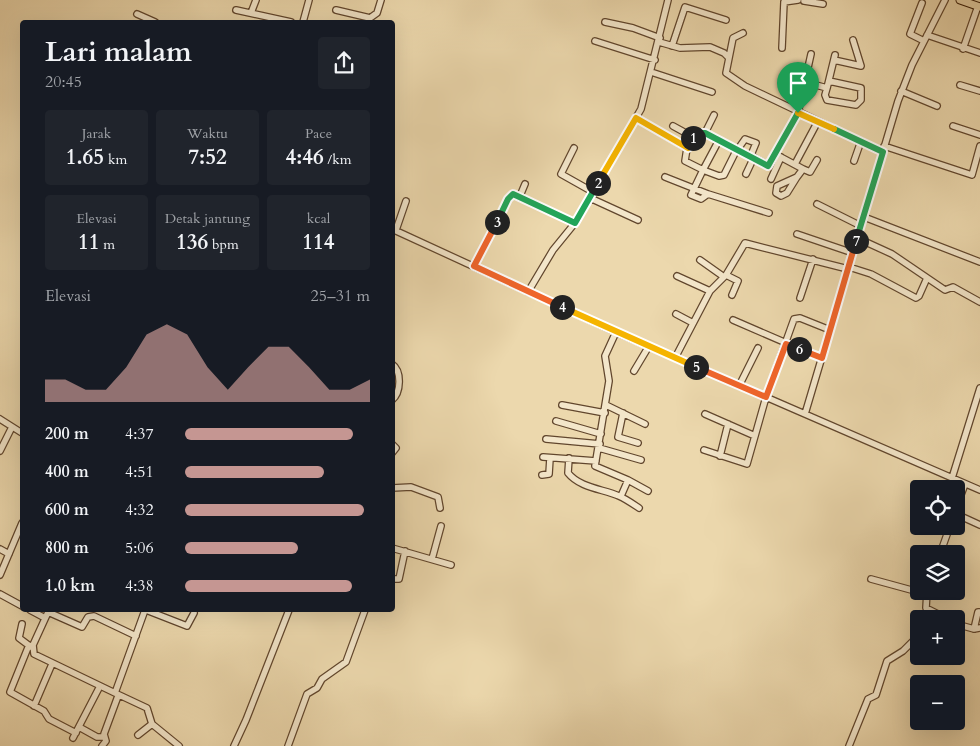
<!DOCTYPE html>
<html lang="id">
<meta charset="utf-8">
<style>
:root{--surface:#171b24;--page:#20242c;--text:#f1f3f6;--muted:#9ea1a6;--accent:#c59692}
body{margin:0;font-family:Cardo,serif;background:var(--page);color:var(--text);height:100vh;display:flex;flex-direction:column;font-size:19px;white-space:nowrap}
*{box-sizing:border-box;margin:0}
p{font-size:16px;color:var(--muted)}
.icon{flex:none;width:28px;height:28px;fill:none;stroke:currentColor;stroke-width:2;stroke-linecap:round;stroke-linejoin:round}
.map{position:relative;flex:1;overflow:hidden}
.drawer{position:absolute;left:20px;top:20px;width:375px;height:592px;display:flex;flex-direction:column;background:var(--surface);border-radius:5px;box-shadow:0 5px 20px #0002}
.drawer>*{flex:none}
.tools{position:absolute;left:910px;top:480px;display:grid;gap:10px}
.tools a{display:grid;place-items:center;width:55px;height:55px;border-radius:5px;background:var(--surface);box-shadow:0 5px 20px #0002;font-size:25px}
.pin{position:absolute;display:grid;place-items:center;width:42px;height:42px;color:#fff;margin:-51px -21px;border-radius:50% 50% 50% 0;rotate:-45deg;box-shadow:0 0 5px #0007}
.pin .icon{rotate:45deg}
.km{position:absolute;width:25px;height:25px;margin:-12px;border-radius:50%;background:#222;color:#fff;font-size:14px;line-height:25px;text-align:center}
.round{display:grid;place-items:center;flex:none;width:52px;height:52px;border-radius:5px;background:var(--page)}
.overview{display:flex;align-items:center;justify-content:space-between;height:85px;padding:0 25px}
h1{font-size:28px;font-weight:700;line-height:38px}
.figures{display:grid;grid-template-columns:repeat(3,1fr);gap:8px;height:85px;padding:5px 25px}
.figures div{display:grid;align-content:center;border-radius:5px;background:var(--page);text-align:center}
.figures b{font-size:21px;font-weight:700}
.figures small{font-size:14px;font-weight:400}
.figures p{font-size:14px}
.chart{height:140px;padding:10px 25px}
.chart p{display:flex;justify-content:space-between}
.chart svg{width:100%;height:90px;margin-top:5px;fill:var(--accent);opacity:.7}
ul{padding:0 25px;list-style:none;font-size:16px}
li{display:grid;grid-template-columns:80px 60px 1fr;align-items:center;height:38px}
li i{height:12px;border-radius:6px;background:var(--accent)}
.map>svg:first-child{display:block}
</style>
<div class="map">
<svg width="980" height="746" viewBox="0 0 980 746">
<rect width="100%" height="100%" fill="#ecd8ad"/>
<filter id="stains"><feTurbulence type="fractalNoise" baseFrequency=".004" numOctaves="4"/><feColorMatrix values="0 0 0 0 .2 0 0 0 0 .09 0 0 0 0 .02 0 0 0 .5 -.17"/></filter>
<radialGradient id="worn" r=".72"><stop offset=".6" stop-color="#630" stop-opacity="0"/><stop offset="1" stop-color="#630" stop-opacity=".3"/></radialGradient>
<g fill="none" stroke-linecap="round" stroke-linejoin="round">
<g stroke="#61462d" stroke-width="8">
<path id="minor" d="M 804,1 L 823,4
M 922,3 L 910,34 L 924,41
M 236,10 L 291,22
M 336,10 L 370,18 L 377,13 L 381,0
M 251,13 L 256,0
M 137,14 L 155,22
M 303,22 L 309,0
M 605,22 L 633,28 L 660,38
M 927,35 L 980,53
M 595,41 L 655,60
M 659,42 L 680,48 L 710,47 L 724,53 L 729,58 L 726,73 L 745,86 L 883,152
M 672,46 L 685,7 L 726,20
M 782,48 L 784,2 L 798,0
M 963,49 L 978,6
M 729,58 L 733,38 L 743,33
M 834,60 L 861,66 L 853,40
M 651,72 L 712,92
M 805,82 L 827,88 L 835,55
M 960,85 L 980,91
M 827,88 L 825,95 L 827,100 L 856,105 L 861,100 L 861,88 L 829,81
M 901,91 L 937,106
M 636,118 L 687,148 L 685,161 L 703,170 L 691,195 L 701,199 L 708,194 L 769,213
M 673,126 L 693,137
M 953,126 L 980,135
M 705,133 L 714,115
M 719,140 L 703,170 L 719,176 L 724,175 L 737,149
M 884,146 L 972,175 L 980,146
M 574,148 L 561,174 L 593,192
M 687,148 L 696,133 L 705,133 L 768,165 L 798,113 L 811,54
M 738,149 L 745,139 L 756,143 L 751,155
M 775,154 L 803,169 L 797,177
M 854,161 L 861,141
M 795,164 L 818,121
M 803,169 L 810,172 L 817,160
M 746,174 L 754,157
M 665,177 L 708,194
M 797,177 L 787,193 L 781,196 L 776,193 L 777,186 Z
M 771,179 L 781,157
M 520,196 L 525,184
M 590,198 L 638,220
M 817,204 L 861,226
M 864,217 L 980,262
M 392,229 L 616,332 L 980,490
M 396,230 L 406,201
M 797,234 L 853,253
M 857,238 L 892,254 L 945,290 L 953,287 L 980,302
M 700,260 L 724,277
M 474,266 L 508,199 L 513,194 L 575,223
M 849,267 L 871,274 L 916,298 L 919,296 L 927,278
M 726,275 L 738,281 L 732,295
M 677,276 L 710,291
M 528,292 L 553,250 L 575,223 L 641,109 L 668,0
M 800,298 L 813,259
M 676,314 L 693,323
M 733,320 L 821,358
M 616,332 L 605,356 L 609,381 L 595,466 L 628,480 L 621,496
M 675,358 L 710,291 L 726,275 L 745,243 L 848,269
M 392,364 C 402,371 401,393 392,400
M 634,371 L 649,346
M 739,386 L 758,348
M 562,405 L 605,413
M 606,405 L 645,424
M 623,413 L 618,437 L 638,443
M 705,414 L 755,436
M 805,414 L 898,101 L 912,65 L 945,0
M 0,419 L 22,433
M 556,421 L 601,434
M 546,439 L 600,444
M 392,444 L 396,448 L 392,453
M 599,448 L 641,460
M 704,450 L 747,464 L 766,397 L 794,319 L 800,318 L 830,330
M 0,451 L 12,427
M 720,456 L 728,424
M 543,457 L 596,461
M 569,458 L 568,473 C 580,488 603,489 619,496 C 626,499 633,504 639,508
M 542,475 L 549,474 L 550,458
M 952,478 L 980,388
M 628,480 L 648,491
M 392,488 L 411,487 L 438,497 L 440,508
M 918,497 L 919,498
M 956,508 L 965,484
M 956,514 L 980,525
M 392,548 L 451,565
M 0,549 L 9,554
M 940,554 L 950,526
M 432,559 L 441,526
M 0,575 L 22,523
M 392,579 L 399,579 L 405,551
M 871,579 L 926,594
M 927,591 L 926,608 L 948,619
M 0,594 L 22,606
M 30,610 L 45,618
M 49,610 L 33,645 L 34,654 L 115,693 L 145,610
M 146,610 L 187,626 L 194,613
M 48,612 L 82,627 L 88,617 L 94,616 L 136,636
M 926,619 L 929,611
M 22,624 L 19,638 L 31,647
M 956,624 L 974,629 L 980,628
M 974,629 L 978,612 L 980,612
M 29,645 L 10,692 L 44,711 L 49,719 L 76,733
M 115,693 L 147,708 L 152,724 L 179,746
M 34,706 L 52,664
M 79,727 L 97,737 L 104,737
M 138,735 L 152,724
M 73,738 L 100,686
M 102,746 L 106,741 L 104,734 L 118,696
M 234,746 L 246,720 L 289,610
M 288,746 L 307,694 L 317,688 L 322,679 L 346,662 L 365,610
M 849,746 L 868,699 L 876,695 L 887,661 L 903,651 L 919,635"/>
</g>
<g stroke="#331602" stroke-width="9">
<path id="major" d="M 960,0 L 980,7"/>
</g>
<use href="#minor" stroke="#f3e6ca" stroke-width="5.5"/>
<use href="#major" stroke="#ecd8ad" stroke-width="7"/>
</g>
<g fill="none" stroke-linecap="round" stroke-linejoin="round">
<g stroke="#fff" stroke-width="10">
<path id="split-1" d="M 693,138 L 696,133 L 705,133 L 768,166 L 798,113"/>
</g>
<g stroke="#fff" stroke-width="10">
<path id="split-2" d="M 598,183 L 636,118 L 688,148 L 693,138"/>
</g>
<g stroke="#fff" stroke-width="10">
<path id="split-3" d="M 497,222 L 508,199 L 513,194 L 575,223 L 598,183"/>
</g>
<g stroke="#fff" stroke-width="10">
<path id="split-4" d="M 497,222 L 474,266 L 562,307"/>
</g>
<g stroke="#fff" stroke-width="10">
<path id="split-5" d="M 562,307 L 696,367"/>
</g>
<g stroke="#fff" stroke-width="10">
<path id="split-6" d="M 696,367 L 766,397 L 786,344 L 799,349"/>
</g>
<g stroke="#fff" stroke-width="10">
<path id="split-7" d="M 799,349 L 822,358 L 856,241"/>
</g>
<g stroke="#fff" stroke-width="10">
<path id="split-8" d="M 834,129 L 883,152 L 856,241"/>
</g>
<g stroke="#fff" stroke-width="10">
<path id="split-9" d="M 798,113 L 834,129"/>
</g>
<use href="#split-1" stroke="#22a559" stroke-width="6"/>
<use href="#split-2" stroke="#f5b400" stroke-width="6"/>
<use href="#split-3" stroke="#22a559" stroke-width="6"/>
<use href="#split-4" stroke="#f0652b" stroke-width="6"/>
<use href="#split-5" stroke="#f5b400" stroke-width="6"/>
<use href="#split-6" stroke="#f0652b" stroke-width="6"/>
<use href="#split-7" stroke="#f0652b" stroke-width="6"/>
<use href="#split-8" stroke="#22a559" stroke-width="6"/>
<use href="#split-9" stroke="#f5b400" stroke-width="6"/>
</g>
<rect width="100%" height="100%" filter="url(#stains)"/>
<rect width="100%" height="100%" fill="url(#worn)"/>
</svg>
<div class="tools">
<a><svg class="icon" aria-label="locate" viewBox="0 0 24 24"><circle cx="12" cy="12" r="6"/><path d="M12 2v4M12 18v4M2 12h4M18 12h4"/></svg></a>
<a><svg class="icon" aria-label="layers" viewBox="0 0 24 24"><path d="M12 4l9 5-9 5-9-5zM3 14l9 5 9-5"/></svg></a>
<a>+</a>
<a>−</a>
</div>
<div class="pin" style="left:798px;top:113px;background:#1e9e55"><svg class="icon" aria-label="arrive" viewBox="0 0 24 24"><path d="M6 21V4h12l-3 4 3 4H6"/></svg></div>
<b class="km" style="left:693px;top:138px">1</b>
<b class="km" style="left:598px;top:183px">2</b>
<b class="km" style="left:497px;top:222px">3</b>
<b class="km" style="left:562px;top:307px">4</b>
<b class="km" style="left:696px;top:367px">5</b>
<b class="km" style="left:799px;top:349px">6</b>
<b class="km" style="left:856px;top:241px">7</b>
<section class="drawer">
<div class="overview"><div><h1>Lari malam</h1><p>20:45</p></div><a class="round"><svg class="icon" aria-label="share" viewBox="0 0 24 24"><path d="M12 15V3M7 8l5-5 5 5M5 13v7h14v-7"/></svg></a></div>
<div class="figures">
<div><p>Jarak</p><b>1.65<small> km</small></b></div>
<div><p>Waktu</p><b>7:52</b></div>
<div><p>Pace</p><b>4:46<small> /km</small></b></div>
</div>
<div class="figures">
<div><p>Elevasi</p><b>11<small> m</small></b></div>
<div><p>Detak jantung</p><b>136<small> bpm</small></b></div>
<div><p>kcal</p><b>114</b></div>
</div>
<div class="chart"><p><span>Elevasi</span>25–31 m</p>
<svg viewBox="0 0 160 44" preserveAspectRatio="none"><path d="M0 44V33L10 33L20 38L30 38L40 27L50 11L60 6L70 11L80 27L90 38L100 27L110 17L120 17L130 27L140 38L150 38L160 33V44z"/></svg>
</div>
<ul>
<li><b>200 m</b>4:37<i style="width:91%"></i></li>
<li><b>400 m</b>4:51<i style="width:75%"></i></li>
<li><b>600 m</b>4:32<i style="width:97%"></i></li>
<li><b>800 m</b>5:06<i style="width:61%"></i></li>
<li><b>1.0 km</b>4:38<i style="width:90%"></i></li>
</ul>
</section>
</div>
